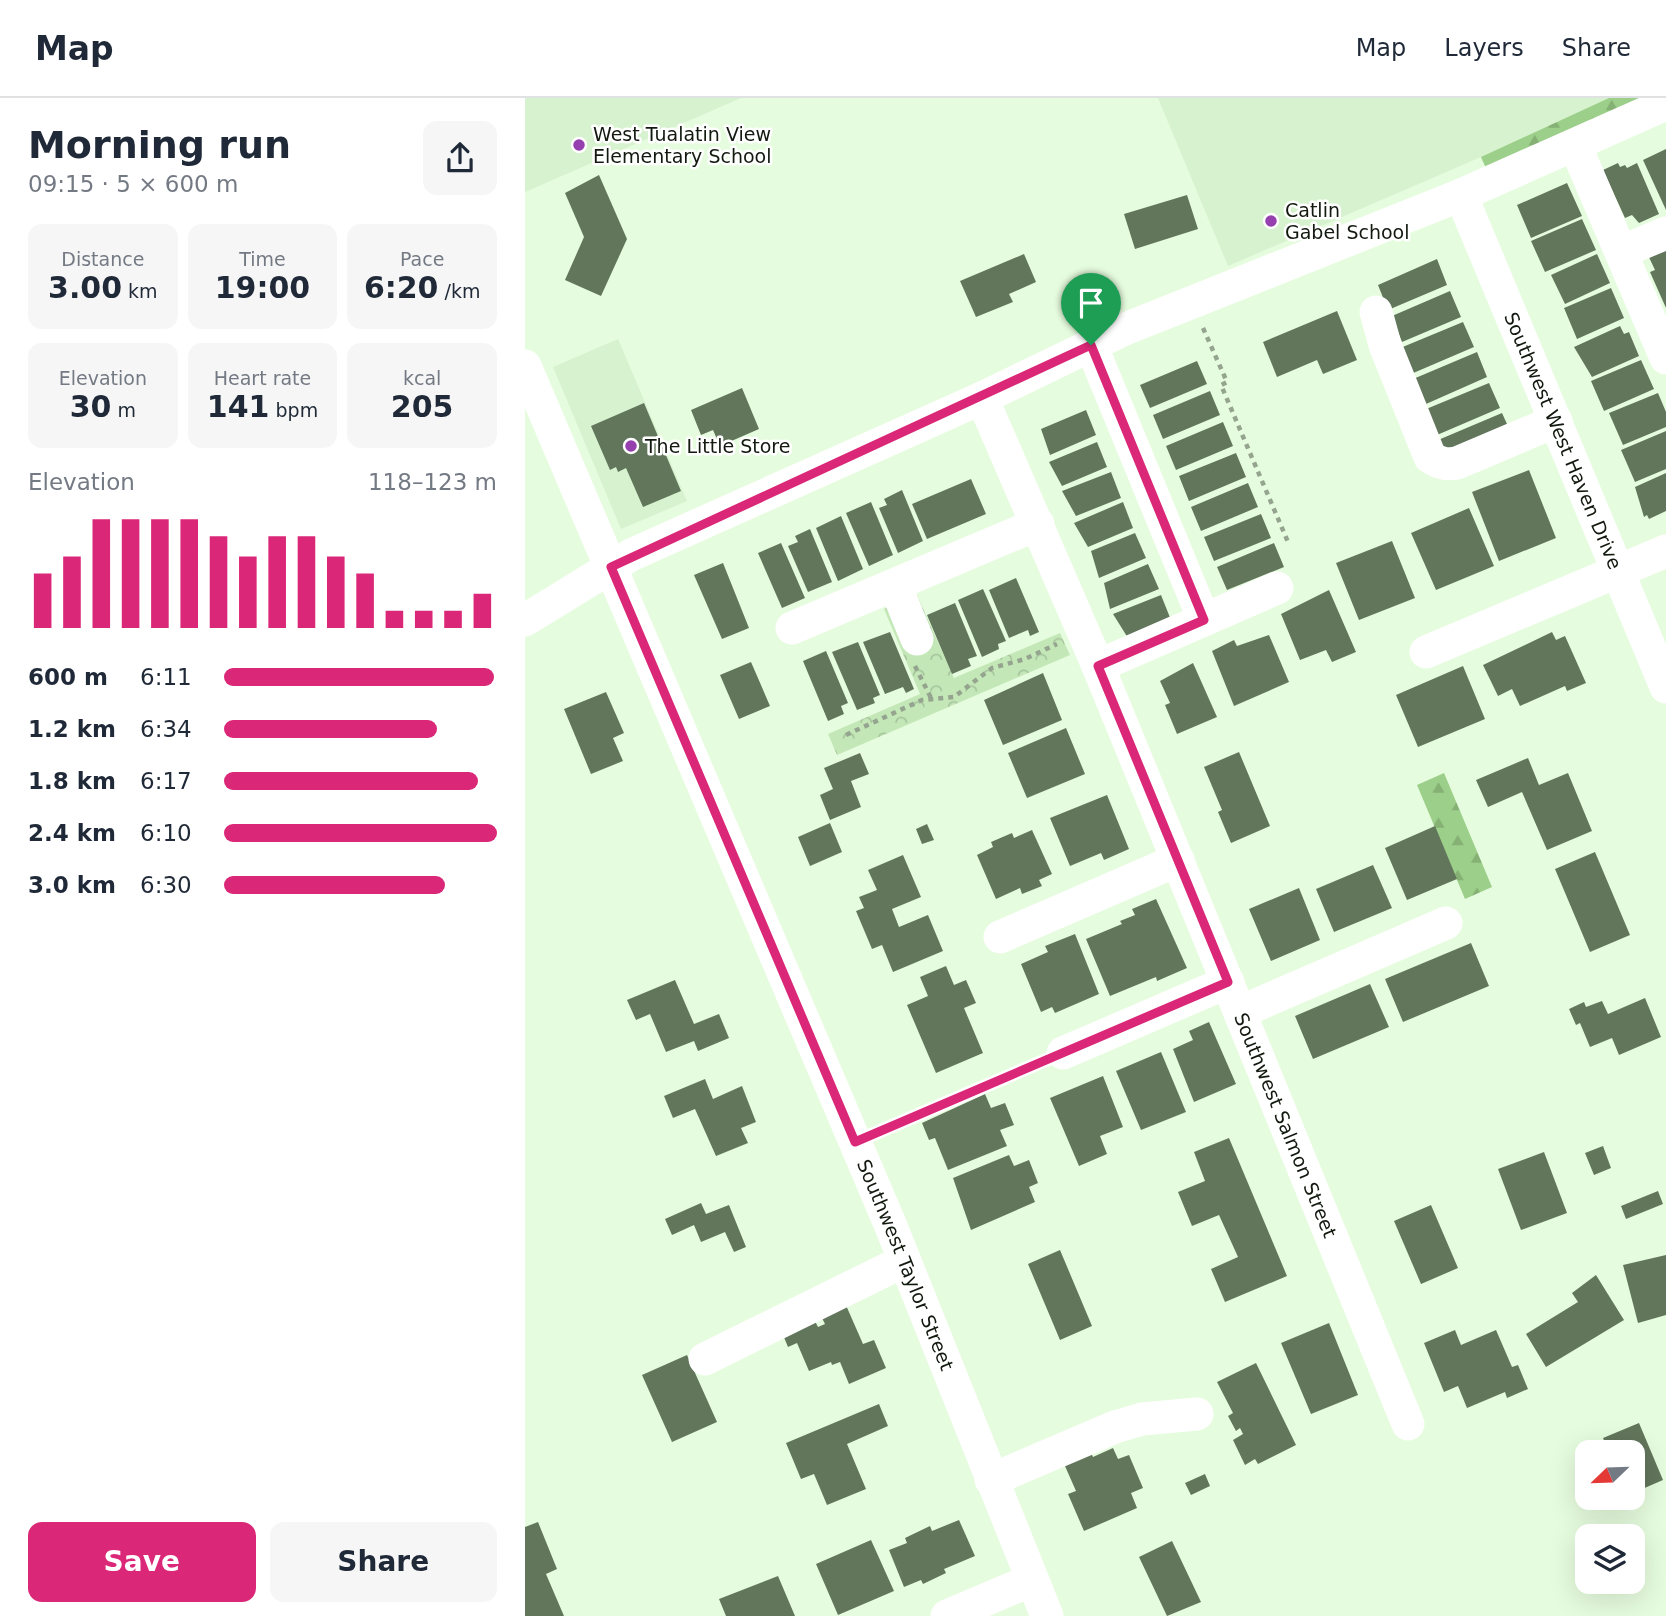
<!DOCTYPE html>
<meta charset="utf-8">
<style>
:root{--surface:#fff;--page:#f6f6f7;--text:#1f2937;--muted:#747a83;--line:#e0e1e3;--accent:#db2777}
body{margin:0;font-family:"DejaVu Sans",sans-serif;background:var(--page);color:var(--text);height:100vh;display:flex;flex-direction:column;font-size:26px;white-space:nowrap}
*{box-sizing:border-box;margin:0}
p{font-size:23px;color:var(--muted)}
.icon{flex:none;width:38px;height:38px;fill:none;stroke:currentColor;stroke-width:2;stroke-linecap:round;stroke-linejoin:round}
.map{position:relative;flex:1;overflow:hidden}
.sheet{display:flex;flex-direction:column;background:var(--surface);width:525px}
.sheet>*{flex:none}
.needle{width:46px;rotate:247deg}
.buttons{position:absolute;left:1050px;top:1342px;display:grid;gap:14px}
.buttons a{display:grid;place-items:center;width:70px;height:70px;border-radius:14px;background:var(--surface);box-shadow:0 7px 28px #0002;font-size:35px}
.pin{position:absolute;display:grid;place-items:center;width:60px;height:60px;color:#fff;margin:-72px -30px;border-radius:50% 50% 50% 0;rotate:-45deg;box-shadow:0 0 7px #0007}
.pin .icon{rotate:45deg}
.round{display:grid;place-items:center;flex:none;width:74px;height:74px;border-radius:14px;background:var(--page)}
.summary{display:flex;align-items:center;justify-content:space-between;height:119px;padding:0 28px}
h1{font-size:38px;font-weight:600;line-height:52px}
.metrics{display:grid;grid-template-columns:repeat(3,1fr);gap:10px;height:119px;padding:7px 28px}
.metrics div{display:grid;align-content:center;border-radius:14px;background:var(--page);text-align:center}
.metrics b{font-size:30px;font-weight:600}
.metrics small{font-size:19px;font-weight:400}
.metrics p{font-size:19px}
.chart{height:196px;padding:14px 28px}
.chart p{display:flex;justify-content:space-between}
.chart svg{width:100%;height:126px;margin-top:7px;stroke:var(--accent);stroke-width:6}
.button{display:flex;gap:14px;margin-top:auto;padding:14px 28px}
.button a{flex:1;height:80px;border-radius:14px;background:var(--accent);color:#fff;font-size:28px;font-weight:600;line-height:80px;text-align:center}
.button a+a{background:var(--page);color:var(--text)}
ul{padding:0 28px;list-style:none;font-size:23px}
li{display:grid;grid-template-columns:112px 84px 1fr;align-items:center;height:52px}
li i{height:18px;border-radius:9px;background:var(--accent)}
header{display:flex;align-items:center;gap:42px;box-sizing:border-box;height:98px;padding:0 35px;background:var(--surface);border-bottom:2px solid var(--line)}
header strong{font-size:33px}
nav{display:flex;gap:38px;margin-inline-start:auto;font-size:24px}
main{display:flex;flex:1;min-height:0}
.map>svg:first-child{display:block}
</style>
<header>
<strong>Map</strong>
<nav><a>Map</a><a>Layers</a><a>Share</a></nav>
</header>
<main>
<section class="sheet">
<div class="summary"><div><h1>Morning run</h1><p>09:15 · 5 × 600 m</p></div><a class="round"><svg class="icon" aria-label="share" viewBox="0 0 24 24"><path d="M12 15V3M7 8l5-5 5 5M5 13v7h14v-7"/></svg></a></div>
<div class="metrics">
<div><p>Distance</p><b>3.00<small> km</small></b></div>
<div><p>Time</p><b>19:00</b></div>
<div><p>Pace</p><b>6:20<small> /km</small></b></div>
</div>
<div class="metrics">
<div><p>Elevation</p><b>30<small> m</small></b></div>
<div><p>Heart rate</p><b>141<small> bpm</small></b></div>
<div><p>kcal</p><b>205</b></div>
</div>
<div class="chart"><p><span>Elevation</span>118–123 m</p>
<svg viewBox="0 0 160 44" preserveAspectRatio="none"><path d="M5 44V25M15 44V19M25 44V6M35 44V6M45 44V6M55 44V6M65 44V12M75 44V19M85 44V12M95 44V12M105 44V19M115 44V25M125 44V38M135 44V38M145 44V38M155 44V32"/></svg>
</div>
<ul>
<li><b>600 m</b>6:11<i style="width:99%"></i></li>
<li><b>1.2 km</b>6:34<i style="width:78%"></i></li>
<li><b>1.8 km</b>6:17<i style="width:93%"></i></li>
<li><b>2.4 km</b>6:10<i style="width:100%"></i></li>
<li><b>3.0 km</b>6:30<i style="width:81%"></i></li>
</ul>
<div class="button"><a>Save</a><a>Share</a></div>
</section>
<div class="map">
<svg width="1141" height="1518" viewBox="0 0 1141 1518">
<defs>
<pattern id="forest-firs" width="22" height="20" patternUnits="userSpaceOnUse" patternTransform="scale(1.75)"><rect width="22" height="20" fill="#9ccf89"/><path d="M5 1l3.5 6h-7zM16 11l3.5 6h-7z" fill="#85b175"/></pattern>
<pattern id="park-crowns" width="20" height="18" patternUnits="userSpaceOnUse" patternTransform="scale(1.75)"><rect width="20" height="18" fill="#c4e7b8"/><path d="M2 6a3 3 0 1 1 6 0M12 15a3 3 0 1 1 6 0" fill="none" stroke="#a7c69d"/></pattern>
</defs>
<rect width="100%" height="100%" fill="#e6fcde"/>
<path fill="#d7f2ce" d="M 0,0 L 216,0 L 0,94 Z
M 633,0 L 1141,0 L 965,79 L 956,59 L 703,168 Z
M 93,241 L 162,403 L 96,431 L 28,269 Z"/>
<path fill="url(#forest-firs)" d="M 1084,0 L 1141,0 L 965,79 L 956,59 Z
M 919,675 L 967,789 L 940,801 L 892,687 Z"/>
<path fill="url(#park-crowns)" d="M 392,497 L 429,580 L 535,535 L 545,557 L 312,657 L 303,636 L 395,596 L 359,511 Z"/>
<path fill="#62765c" d="M 1141,51 L 1141,112 L 1118,62 Z
M 1093,65 L 1095,69 L 1100,67 L 1102,70 L 1112,65 L 1134,116 L 1114,125 L 1107,117 L 1100,120 L 1078,72 Z
M 74,77 L 102,141 L 76,198 L 40,182 L 59,139 L 40,95 Z
M 1042,85 L 1057,118 L 1006,140 L 992,107 Z
M 662,97 L 673,131 L 610,151 L 599,116 Z
M 1057,121 L 1071,152 L 1020,174 L 1006,143 Z
M 1141,147 L 1141,210 L 1125,174 L 1130,172 L 1122,155 Z
M 499,156 L 511,184 L 484,196 L 488,204 L 451,219 L 435,183 Z
M 1072,156 L 1085,185 L 1040,206 L 1026,177 Z
M 912,161 L 922,187 L 863,212 L 853,187 Z
M 1086,190 L 1099,220 L 1052,241 L 1039,210 Z
M 925,193 L 936,219 L 877,244 L 867,218 Z
M 812,213 L 832,262 L 798,276 L 792,262 L 752,279 L 738,244 Z
M 938,224 L 949,249 L 879,279 L 868,253 Z
M 1095,228 L 1099,236 L 1104,234 L 1114,258 L 1067,279 L 1049,249 Z
M 952,254 L 962,279 L 892,310 L 881,284 Z
M 1116,262 L 1129,291 L 1079,313 L 1066,283 Z
M 672,263 L 682,286 L 625,310 L 615,287 Z
M 964,285 L 975,310 L 905,340 L 894,314 Z
M 217,290 L 234,331 L 195,348 L 188,332 L 176,337 L 166,312 Z
M 685,293 L 695,317 L 638,341 L 628,317 Z
M 1133,295 L 1141,314 L 1141,329 L 1098,347 L 1084,315 Z
M 119,305 L 156,393 L 118,409 L 101,370 L 93,374 L 91,369 L 85,372 L 66,328 Z
M 561,312 L 571,337 L 525,357 L 516,331 Z
M 977,315 L 987,337 L 910,354 L 906,345 Z
M 698,324 L 708,348 L 651,372 L 641,348 Z
M 1141,333 L 1141,371 L 1110,384 L 1096,352 Z
M 572,344 L 582,369 L 537,388 L 524,364 Z
M 711,355 L 721,379 L 664,403 L 654,378 Z
M 1004,372 L 1031,440 L 974,463 L 947,394 Z
M 586,374 L 596,400 L 551,418 L 537,393 Z
M 1141,375 L 1141,413 L 1124,421 L 1122,417 L 1119,419 L 1110,389 Z
M 446,381 L 461,416 L 402,441 L 387,406 Z
M 723,385 L 733,409 L 676,433 L 666,409 Z
M 377,392 L 398,443 L 373,455 L 354,410 L 362,407 L 359,401 Z
M 346,404 L 368,457 L 344,468 L 321,415 Z
M 598,404 L 608,430 L 563,449 L 549,425 Z
M 944,410 L 969,468 L 911,492 L 886,435 Z
M 736,416 L 746,440 L 689,463 L 679,439 Z
M 316,418 L 338,471 L 313,483 L 291,430 Z
M 285,431 L 307,484 L 283,494 L 263,448 L 273,444 L 270,438 Z
M 610,435 L 621,460 L 574,480 L 566,453 Z
M 867,443 L 890,500 L 834,522 L 811,465 Z
M 256,445 L 280,500 L 257,510 L 233,455 Z
M 749,445 L 759,469 L 702,492 L 692,469 Z
M 198,465 L 224,530 L 197,541 L 169,477 Z
M 623,466 L 634,491 L 585,511 L 579,485 Z
M 491,480 L 514,534 L 505,538 L 503,532 L 484,540 L 464,492 Z
M 458,491 L 481,543 L 473,546 L 474,551 L 457,559 L 433,502 Z
M 804,492 L 831,554 L 807,564 L 801,552 L 775,562 L 756,516 Z
M 636,497 L 646,522 L 603,540 L 588,516 Z
M 430,505 L 452,558 L 443,561 L 446,568 L 427,576 L 402,517 Z
M 365,534 L 389,591 L 381,595 L 378,589 L 360,596 L 338,544 Z
M 1027,534 L 1031,542 L 1040,538 L 1061,585 L 1042,593 L 1040,588 L 995,608 L 987,591 L 973,598 L 958,567 Z
M 744,537 L 764,584 L 709,608 L 687,553 L 709,542 L 712,548 Z
M 333,544 L 355,597 L 348,600 L 350,605 L 332,612 L 307,554 Z
M 301,553 L 323,605 L 316,608 L 319,616 L 303,623 L 278,563 Z
M 226,564 L 245,608 L 214,621 L 195,577 Z
M 668,565 L 692,619 L 652,636 L 640,607 L 645,605 L 635,583 Z
M 938,568 L 960,621 L 893,649 L 871,597 Z
M 518,575 L 537,622 L 478,647 L 459,602 Z
M 81,594 L 99,635 L 88,640 L 98,663 L 66,676 L 39,611 Z
M 541,630 L 560,676 L 502,700 L 483,655 Z
M 714,654 L 745,728 L 706,745 L 693,714 L 697,712 L 679,669 Z
M 335,655 L 344,676 L 326,683 L 336,709 L 305,722 L 295,697 L 308,691 L 299,670 Z
M 1003,660 L 1014,687 L 1043,675 L 1067,733 L 1022,752 L 997,694 L 963,709 L 951,682 Z
M 582,697 L 604,751 L 579,762 L 576,755 L 545,768 L 525,720 Z
M 305,725 L 317,754 L 285,768 L 273,739 Z
M 402,726 L 409,742 L 397,746 L 391,731 Z
M 910,728 L 932,781 L 882,802 L 860,750 Z
M 507,732 L 527,776 L 514,782 L 517,788 L 497,796 L 495,790 L 471,801 L 452,757 L 468,749 L 466,744 L 487,735 L 489,740 Z
M 1070,754 L 1105,837 L 1065,854 L 1030,771 Z
M 378,757 L 396,799 L 367,811 L 374,829 L 403,817 L 418,853 L 368,874 L 357,847 L 347,851 L 331,813 L 339,810 L 334,799 L 352,792 L 343,772 Z
M 848,767 L 867,810 L 809,834 L 791,791 Z
M 774,790 L 795,842 L 746,863 L 724,811 Z
M 631,801 L 662,870 L 632,883 L 631,879 L 585,898 L 561,841 L 597,826 L 595,823 L 610,817 L 607,811 Z
M 550,836 L 574,896 L 530,915 L 527,909 L 516,914 L 496,866 L 523,854 L 520,848 Z
M 946,845 L 964,888 L 878,924 L 860,881 Z
M 421,868 L 429,887 L 441,882 L 451,905 L 439,910 L 458,955 L 411,975 L 382,907 L 403,898 L 395,879 Z
M 150,882 L 169,926 L 194,916 L 204,940 L 173,953 L 169,943 L 141,954 L 125,916 L 111,922 L 102,902 Z
M 845,886 L 864,929 L 788,961 L 770,918 Z
M 1120,900 L 1136,939 L 1094,957 L 1087,940 L 1065,949 L 1055,925 L 1051,927 L 1044,911 L 1059,904 L 1061,909 L 1077,903 L 1083,916 Z
M 684,924 L 711,986 L 669,1004 L 648,951 L 668,942 L 664,933 Z
M 636,954 L 661,1014 L 616,1032 L 591,973 Z
M 578,978 L 598,1029 L 575,1038 L 582,1056 L 554,1068 L 525,1000 Z
M 180,981 L 188,1001 L 217,988 L 231,1024 L 216,1030 L 223,1045 L 191,1058 L 170,1011 L 148,1020 L 139,998 Z
M 460,996 L 466,1010 L 480,1005 L 489,1027 L 475,1032 L 482,1048 L 423,1072 L 410,1040 L 404,1042 L 397,1025 Z
M 704,1040 L 762,1178 L 700,1204 L 686,1171 L 713,1159 L 694,1117 L 667,1128 L 653,1094 L 680,1083 L 669,1054 Z
M 1078,1048 L 1086,1070 L 1069,1077 L 1060,1055 Z
M 1019,1054 L 1042,1115 L 996,1132 L 973,1071 Z
M 484,1057 L 489,1068 L 504,1062 L 513,1085 L 504,1089 L 510,1104 L 446,1132 L 428,1080 Z
M 1133,1093 L 1138,1106 L 1101,1121 L 1096,1108 Z
M 176,1105 L 181,1116 L 204,1107 L 221,1149 L 209,1154 L 200,1134 L 176,1144 L 169,1127 L 147,1137 L 140,1121 Z
M 906,1107 L 933,1170 L 896,1186 L 869,1123 Z
M 535,1152 L 567,1228 L 535,1242 L 503,1166 Z
M 1141,1157 L 1141,1217 L 1113,1225 L 1098,1167 Z
M 1071,1177 L 1099,1222 L 1021,1269 L 1001,1236 L 1053,1204 L 1047,1195 Z
M 320,1205 L 338,1246 L 349,1242 L 361,1270 L 324,1286 L 315,1264 L 307,1267 L 306,1264 L 284,1273 L 272,1245 L 263,1249 L 256,1232 L 288,1219 L 293,1229 L 300,1226 L 295,1216 Z
M 804,1225 L 833,1297 L 786,1316 L 756,1245 Z
M 930,1232 L 936,1247 L 971,1232 L 987,1269 L 993,1267 L 1003,1291 L 982,1300 L 980,1294 L 942,1310 L 933,1288 L 919,1294 L 899,1245 Z
M 162,1257 L 192,1324 L 147,1344 L 117,1277 Z
M 731,1265 L 771,1347 L 733,1366 L 730,1361 L 720,1367 L 708,1342 L 718,1336 L 715,1330 L 711,1333 L 703,1318 L 708,1315 L 692,1284 Z
M 354,1306 L 363,1328 L 322,1346 L 341,1391 L 302,1407 L 289,1376 L 276,1381 L 261,1345 Z
M 1114,1325 L 1138,1382 L 1108,1395 L 1108,1354 L 1084,1354 L 1078,1340 Z
M 562,1346 L 568,1359 L 588,1350 L 593,1361 L 604,1357 L 618,1390 L 606,1395 L 612,1410 L 559,1433 L 543,1396 L 551,1393 L 536,1359 Z
M 680,1376 L 685,1388 L 666,1397 L 660,1385 Z
M 434,1422 L 450,1458 L 419,1471 L 421,1475 L 398,1486 L 396,1482 L 379,1489 L 364,1452 L 382,1445 L 380,1440 L 405,1428 L 407,1433 Z
M 13,1424 L 32,1471 L 21,1476 L 39,1518 L 0,1518 L 0,1429 Z
M 346,1442 L 369,1493 L 313,1517 L 291,1466 Z
M 647,1443 L 676,1504 L 642,1518 L 614,1459 Z
M 253,1478 L 270,1518 L 201,1518 L 194,1501 Z"/>
<g fill="none" stroke-linecap="round" stroke-linejoin="round">
<path stroke="#94a48e" stroke-width="4.5" stroke-dasharray="5 5" stroke-linecap="butt" d="M 678,230 L 702,284 L 696,287 L 763,444
M 390,568 L 407,602
M 321,637 L 397,602 L 429,599 L 467,570 L 500,561 L 532,546
M 357,1033 L 513,966"/>
<g stroke="#fff" stroke-width="33">
<path d="M 1050,47 L 1141,260"/>
<path id="s1" d="M 936,97 L 1141,589"/>
<path d="M 1096,154 L 1141,135"/>
<path d="M 851,214 L 860,247 L 905,359 C 914,365 921,367 932,365 L 1031,323"/>
<path d="M 566,247 L 679,522"/>
<path id="s2" d="M 0,268 L 365,1126 L 522,1518"/>
<path id="s3" d="M 457,300 L 573,568 L 883,1326"/>
<path d="M 370,487 L 392,541"/>
<path d="M 0,522 L 106,457 L 457,300 L 600,231 L 936,97 L 1141,6"/>
<path d="M 267,530 L 513,426"/>
<path d="M 901,554 L 1141,453"/>
<path d="M 573,568 L 752,490"/>
<path d="M 475,839 L 653,762"/>
<path d="M 715,914 L 921,825"/>
<path d="M 538,955 L 703,884"/>
<path d="M 180,1261 L 379,1163"/>
<path d="M 466,1382 L 590,1329 L 617,1321 L 672,1316"/>
<path d="M 422,1518 L 507,1482"/>
</g>
</g>
<g fill="none" stroke-linecap="round" stroke-linejoin="round">
<g stroke="#fff" stroke-width="14">
<path id="route" d="M 566,247 L 679,522 L 573,568 L 703,884 L 330,1044 L 86,469 Z"/>
</g>
<use href="#route" stroke="#db2777" stroke-width="9"/>
</g>
<g fill="#9540ae" stroke="#fff" stroke-width="2.5">
<circle cx="54" cy="47" r="7"/>
<circle cx="746" cy="123" r="7"/>
<circle cx="106" cy="348" r="7"/>
</g>
<g text-anchor="middle" stroke-width="5" stroke-linejoin="round" paint-order="stroke">
<g font-size="19" fill="#12190f" stroke="#fff" text-anchor="start">
<text x="68" y="43">West Tualatin View<tspan x="68" dy="22">Elementary School</tspan></text>
<text x="760" y="119">Catlin<tspan x="760" dy="22">Gabel School</tspan></text>
<text x="120" y="355">The Little Store</text>
</g>
<g font-size="19" fill="#12190f" stroke="#fff">
<text dy="7" stroke="none"><textPath href="#s1" startOffset="266">Southwest West Haven Drive</textPath></text>
<text dy="7" stroke="none"><textPath href="#s3" startOffset="788">Southwest Salmon Street</textPath></text>
<text dy="7" stroke="none"><textPath href="#s2" startOffset="976">Southwest Taylor Street</textPath></text>
</g>
</g>
</svg>
<div class="buttons">
<a><svg class="needle" viewBox="-14 -14 28 28"><path d="M0-13l5 13h-10z" fill="#e53935"/><path d="M0 13l5-13h-10z" fill="#747a83"/></svg></a>
<a><svg class="icon" aria-label="layers" viewBox="0 0 24 24"><path d="M12 4l9 5-9 5-9-5zM3 14l9 5 9-5"/></svg></a>
</div>
<div class="pin" style="left:566px;top:247px;background:#1e9e55"><svg class="icon" aria-label="arrive" viewBox="0 0 24 24"><path d="M6 21V4h12l-3 4 3 4H6"/></svg></div>
</div>
</main>
